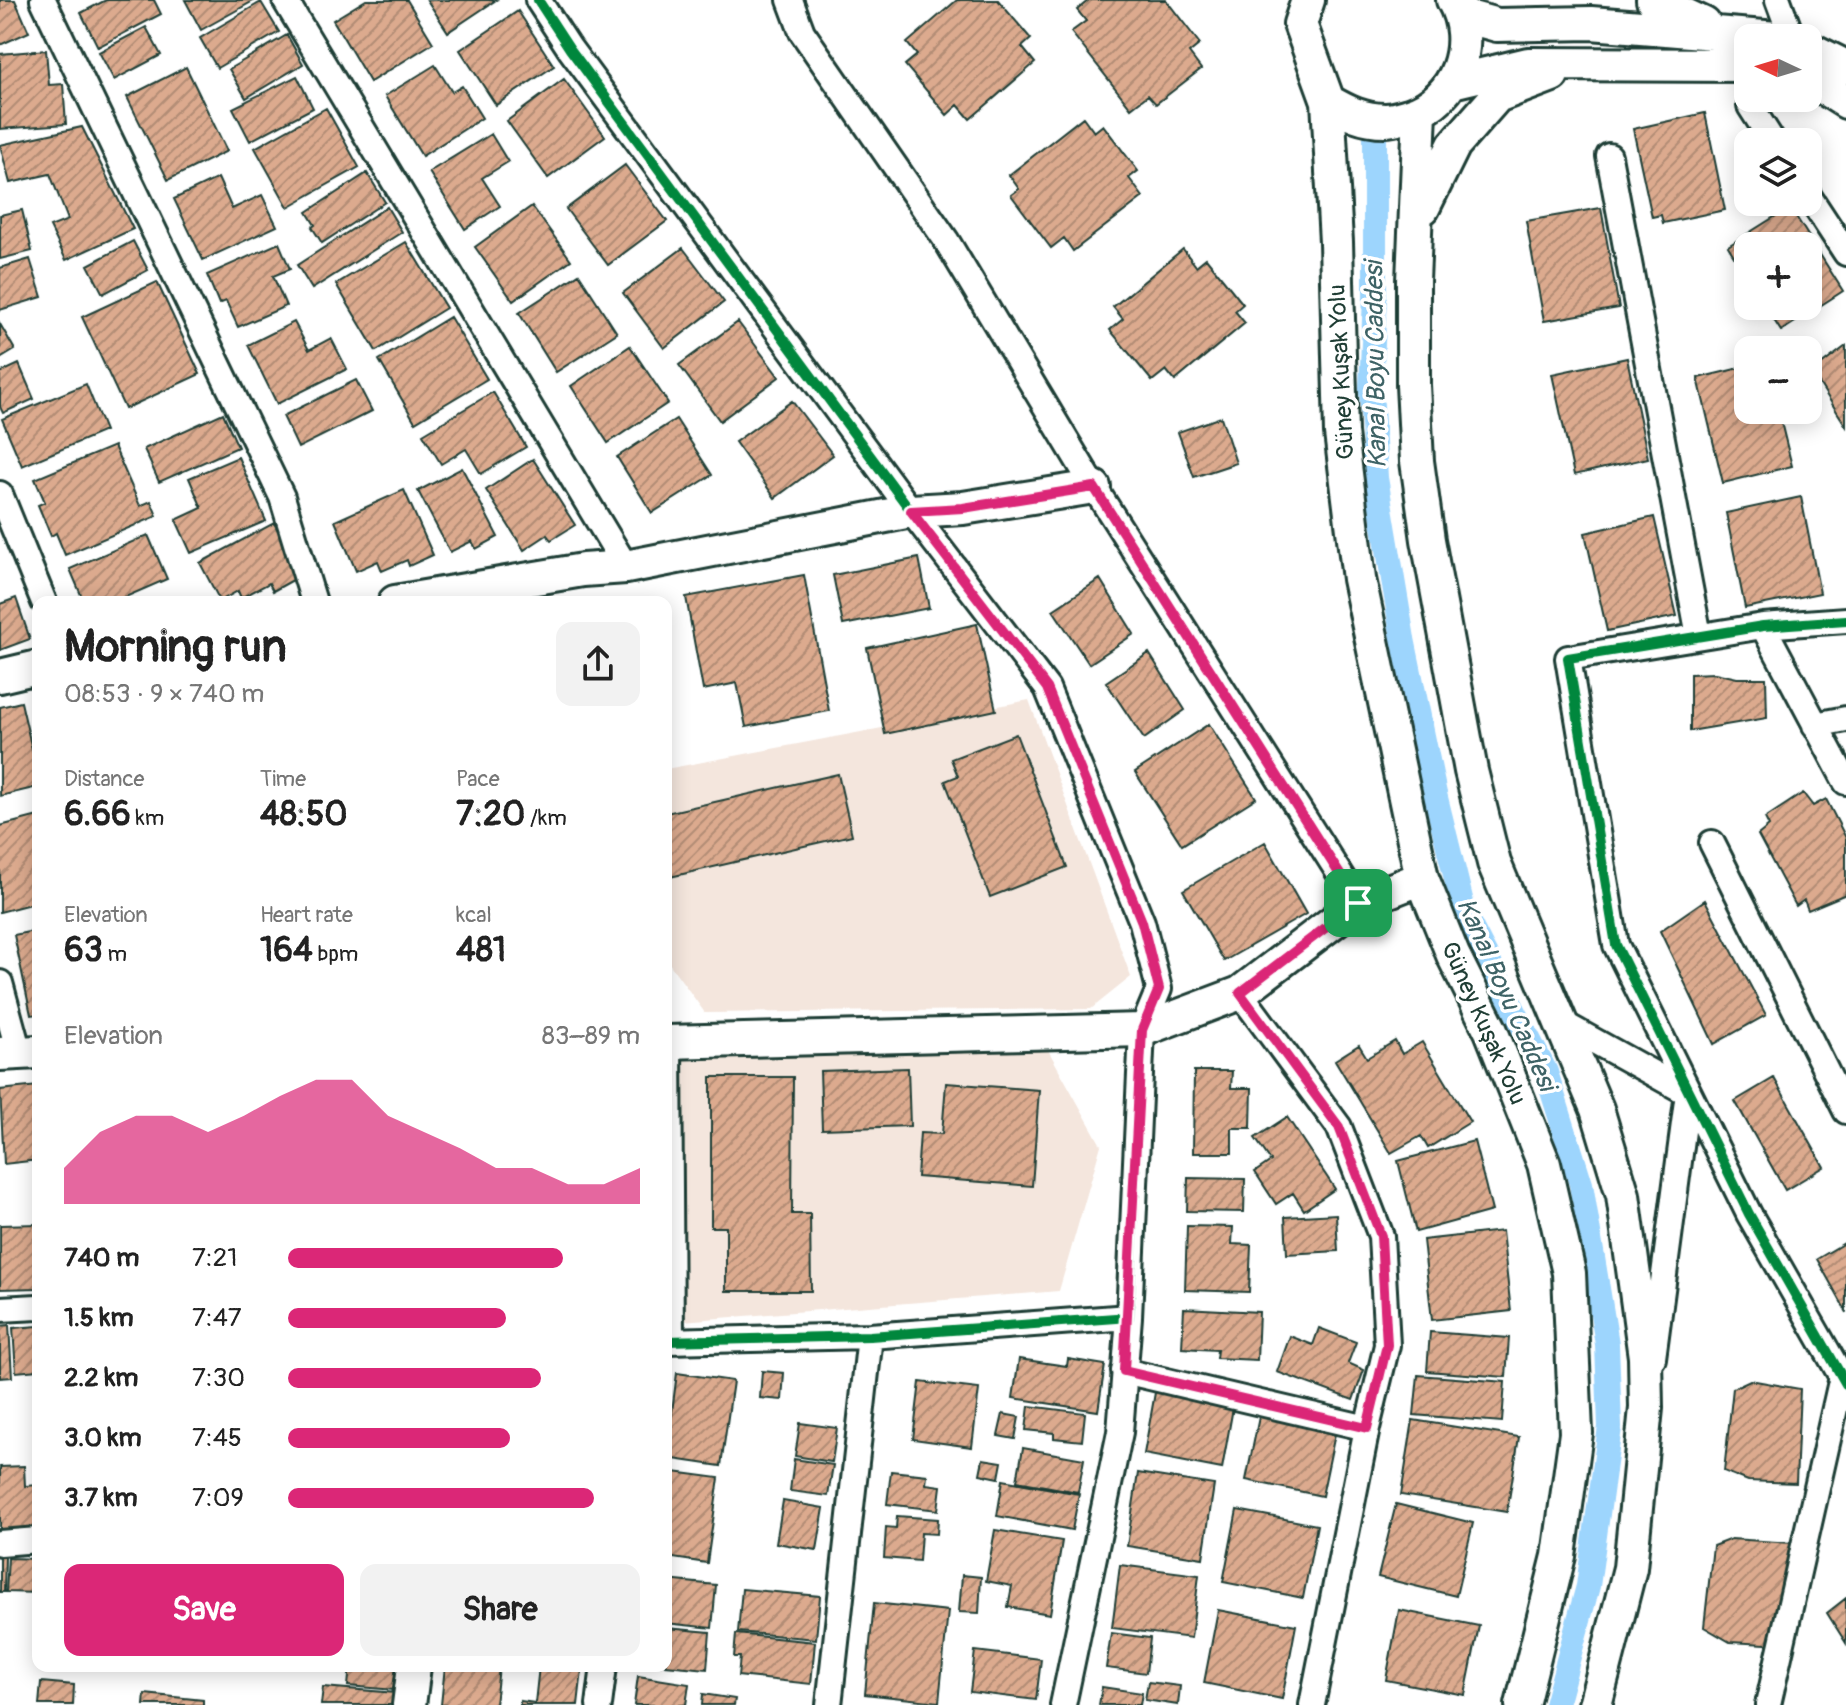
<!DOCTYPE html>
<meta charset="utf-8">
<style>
:root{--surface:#fff;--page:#f2f2f2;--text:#222;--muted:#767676;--accent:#db2777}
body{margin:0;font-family:Pangolin,sans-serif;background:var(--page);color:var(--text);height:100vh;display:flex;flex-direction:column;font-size:30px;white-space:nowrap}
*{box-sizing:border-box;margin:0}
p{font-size:26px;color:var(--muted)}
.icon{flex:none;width:44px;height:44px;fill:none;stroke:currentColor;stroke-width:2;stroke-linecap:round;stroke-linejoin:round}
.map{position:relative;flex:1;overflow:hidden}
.drawer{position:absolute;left:32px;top:596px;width:640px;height:1076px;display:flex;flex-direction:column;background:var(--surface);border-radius:16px;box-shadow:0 4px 20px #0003}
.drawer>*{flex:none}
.needle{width:52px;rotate:274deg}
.tools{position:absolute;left:1734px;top:24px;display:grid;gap:16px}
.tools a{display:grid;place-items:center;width:88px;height:88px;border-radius:16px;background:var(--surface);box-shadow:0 4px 20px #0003;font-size:40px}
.pin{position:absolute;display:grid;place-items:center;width:68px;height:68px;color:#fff;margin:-34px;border-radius:16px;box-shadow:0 4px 12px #0006}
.round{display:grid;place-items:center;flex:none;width:84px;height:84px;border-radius:16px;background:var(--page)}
.headline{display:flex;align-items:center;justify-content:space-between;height:136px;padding:0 32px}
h1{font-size:44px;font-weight:700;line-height:60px}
.stats{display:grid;grid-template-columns:repeat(3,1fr);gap:12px;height:136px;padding:8px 32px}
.stats div{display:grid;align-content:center}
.stats b{font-size:34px;font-weight:700}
.stats small{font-size:22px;font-weight:400}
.stats p{font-size:22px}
.chart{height:224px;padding:16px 32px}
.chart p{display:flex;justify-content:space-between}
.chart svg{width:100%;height:144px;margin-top:8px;fill:var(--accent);opacity:.7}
.primary-button{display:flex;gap:16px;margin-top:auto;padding:16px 32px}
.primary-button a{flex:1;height:92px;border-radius:16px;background:var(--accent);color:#fff;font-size:32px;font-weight:700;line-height:92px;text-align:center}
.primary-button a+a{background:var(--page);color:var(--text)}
ul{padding:0 32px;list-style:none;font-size:26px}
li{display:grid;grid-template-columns:128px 96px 1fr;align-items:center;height:60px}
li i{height:20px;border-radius:10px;background:var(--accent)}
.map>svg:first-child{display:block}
</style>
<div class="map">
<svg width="1846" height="1705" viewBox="0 0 1846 1705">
<defs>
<pattern id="building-hatch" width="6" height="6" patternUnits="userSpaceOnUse" patternTransform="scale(2)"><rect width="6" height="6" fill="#dcaa8e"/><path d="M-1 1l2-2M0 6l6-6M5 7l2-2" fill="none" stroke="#b28c75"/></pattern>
</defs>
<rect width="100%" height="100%" fill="#fff"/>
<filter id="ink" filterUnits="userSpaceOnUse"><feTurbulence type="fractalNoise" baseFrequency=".0125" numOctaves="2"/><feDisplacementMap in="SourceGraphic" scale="16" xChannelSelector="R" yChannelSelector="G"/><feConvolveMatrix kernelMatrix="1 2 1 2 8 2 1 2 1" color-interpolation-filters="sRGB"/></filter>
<g filter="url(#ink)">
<path fill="#f4e6dd" d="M 1029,700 L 1131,977 L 1091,1009 L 705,1013 L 666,959 L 666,769 Z
M 1043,1041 L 1101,1145 L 1059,1291 L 682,1321 L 684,1054 Z"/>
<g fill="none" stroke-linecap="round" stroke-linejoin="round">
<path stroke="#9dd5fd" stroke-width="24" d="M 1375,136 L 1375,297 L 1371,389 L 1376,478 L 1403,639 L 1435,794 L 1465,915 L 1546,1072 L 1581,1184 L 1607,1344 L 1610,1427 L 1588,1586 L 1556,1705"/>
</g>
<path fill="url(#building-hatch)" stroke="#1f3d34" stroke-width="2" d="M 0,0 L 15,0 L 29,32 L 0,45 Z
M 106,0 L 154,0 L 161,14 L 98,47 L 81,13 Z
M 185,0 L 255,0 L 201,30 Z
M 366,0 L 407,0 L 433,43 L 370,82 L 333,20 Z
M 427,0 L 496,0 L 448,32 Z
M 957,0 L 998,0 L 1031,39 L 1022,47 L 1035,63 L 970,119 L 958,105 L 947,115 L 905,65 L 917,55 L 907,43 Z
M 1089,0 L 1166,0 L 1200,44 L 1189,53 L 1201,69 L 1156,104 L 1148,95 L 1131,108 L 1071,32 L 1086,21 L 1077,10 Z
M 261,2 L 279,32 L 217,68 L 200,38 Z
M 518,11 L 554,66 L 496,105 L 460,50 Z
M 146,27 L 161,55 L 114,80 L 99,52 Z
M 287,35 L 303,64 L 246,98 L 229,69 Z
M 46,50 L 49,85 L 63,84 L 66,124 L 0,129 L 0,54 Z
M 435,65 L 452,92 L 462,86 L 482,118 L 422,156 L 385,96 Z
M 186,67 L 227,151 L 168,180 L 127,97 Z
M 297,76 L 313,108 L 250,141 L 233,108 Z
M 564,79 L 605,136 L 548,178 L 507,121 Z
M 326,108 L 359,167 L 288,207 L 255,148 Z
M 1705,113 L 1725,210 L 1663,223 L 1661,215 L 1652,217 L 1633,129 Z
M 1083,117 L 1094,132 L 1103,125 L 1138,171 L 1129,178 L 1143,197 L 1073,251 L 1064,238 L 1051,248 L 1011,195 L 1019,189 L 1009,175 Z
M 82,127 L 133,229 L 66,260 L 50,227 L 68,220 L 50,174 L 10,183 L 0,145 Z
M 491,134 L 508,162 L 482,178 L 500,206 L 465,229 L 429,172 Z
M 625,165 L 667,221 L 608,265 L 566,209 Z
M 367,173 L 385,202 L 322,243 L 312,227 L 315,225 L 307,212 Z
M 218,178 L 232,209 L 262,195 L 277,226 L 203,260 L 174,199 Z
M 532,206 L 571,260 L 513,301 L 475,247 Z
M 387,207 L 402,232 L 312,289 L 297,265 Z
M 1790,207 L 1843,291 L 1781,331 L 1765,306 L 1808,306 L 1808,246 L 1748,246 L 1748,279 L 1728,246 Z
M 1601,208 L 1619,308 L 1544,321 L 1526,221 Z
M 22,210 L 32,251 L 0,259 L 0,215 Z
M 133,241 L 148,270 L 103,294 L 88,265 Z
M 406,242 L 446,308 L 376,351 L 336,284 Z
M 279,243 L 290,269 L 273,276 L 286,306 L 238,327 L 226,301 L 219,304 L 207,275 Z
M 683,248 L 724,302 L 664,348 L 623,293 Z
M 1183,249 L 1196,266 L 1206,258 L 1243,304 L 1235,311 L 1245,323 L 1175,381 L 1166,370 L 1152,381 L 1110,330 L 1123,319 L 1113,307 Z
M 30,259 L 42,297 L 0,310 L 0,268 Z
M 579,274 L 617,333 L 556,372 L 519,313 Z
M 157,282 L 200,374 L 125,409 L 82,317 Z
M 450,317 L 487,379 L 415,422 L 379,360 Z
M 294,322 L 309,350 L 331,338 L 347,369 L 277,404 L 248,345 Z
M 738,322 L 779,377 L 720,421 L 679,365 Z
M 0,324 L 15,350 L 0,359 Z
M 630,346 L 668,403 L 608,443 L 571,386 Z
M 1846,346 L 1846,426 L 1812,372 Z
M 1627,358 L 1648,458 L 1574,475 L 1552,374 Z
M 19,364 L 34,399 L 3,413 L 0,407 L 0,373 Z
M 1748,366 L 1748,410 L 1778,410 L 1792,466 L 1723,483 L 1698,378 Z
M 356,380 L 372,411 L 298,448 L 283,416 Z
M 86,384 L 105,431 L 22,466 L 2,419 Z
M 493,392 L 526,447 L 481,474 L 466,449 L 441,464 L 423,434 Z
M 792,401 L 833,455 L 775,498 L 735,442 Z
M 223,413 L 238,447 L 159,482 L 144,449 Z
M 1221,417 L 1236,463 L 1194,477 L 1178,432 Z
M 676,419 L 712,475 L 652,513 L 617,457 Z
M 114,446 L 140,506 L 151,501 L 157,516 L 65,555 L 56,533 L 51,536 L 38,505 L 45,502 L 35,479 Z
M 238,457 L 266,521 L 191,553 L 176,520 L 202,508 L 189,478 Z
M 533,459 L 575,525 L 551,540 L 547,535 L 524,550 L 486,490 Z
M 462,468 L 498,537 L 476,549 L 472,541 L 450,552 L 418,491 Z
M 404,490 L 433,555 L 409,566 L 407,560 L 382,571 L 378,561 L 356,571 L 335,521 Z
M 1801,497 L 1820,593 L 1745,608 L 1726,513 Z
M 1654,517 L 1677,616 L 1607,631 L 1585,533 Z
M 274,523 L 302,575 L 273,591 L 269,583 L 241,598 L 238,591 L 220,601 L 200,563 Z
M 148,535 L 167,579 L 114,602 L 84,602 L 70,569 Z
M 919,558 L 929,608 L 843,625 L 833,575 Z
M 804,575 L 829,711 L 746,727 L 737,683 L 703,690 L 686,597 Z
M 1100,579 L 1134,634 L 1089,664 L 1053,610 Z
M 16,598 L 30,639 L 0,650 L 0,604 Z
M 977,624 L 996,710 L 885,734 L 867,648 Z
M 1149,653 L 1185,710 L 1144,739 L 1106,682 Z
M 1715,673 L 1737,678 L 1766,678 L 1767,718 L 1690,731 L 1690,674 Z
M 21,702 L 38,775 L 38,787 L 0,796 L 0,707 Z
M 1209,724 L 1256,798 L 1182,845 L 1135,772 Z
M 1016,734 L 1067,867 L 990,897 L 945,781 L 958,776 L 951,759 Z
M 838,774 L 852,835 L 670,877 L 666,860 L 666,813 Z
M 1803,793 L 1813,806 L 1826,799 L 1846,838 L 1846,894 L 1808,910 L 1804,900 L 1796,906 L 1758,835 L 1769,826 L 1765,818 Z
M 38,816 L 38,902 L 0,912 L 0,826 Z
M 1265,842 L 1306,914 L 1224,961 L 1183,890 Z
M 1705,900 L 1766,1015 L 1714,1044 L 1660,931 Z
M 38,930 L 38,1014 L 31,1015 L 14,935 Z
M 1395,1041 L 1402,1054 L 1422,1042 L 1470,1122 L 1428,1148 L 1421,1136 L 1391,1153 L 1335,1060 L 1359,1045 L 1367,1058 Z
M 908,1068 L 910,1126 L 822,1129 L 820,1071 Z
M 1194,1071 L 1232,1071 L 1231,1088 L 1252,1088 L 1251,1128 L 1232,1128 L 1232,1153 L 1193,1153 Z
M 711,1077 L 793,1077 L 792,1214 L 810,1214 L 811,1291 L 726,1291 L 726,1227 L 711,1227 Z
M 1774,1078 L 1824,1167 L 1785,1190 L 1735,1101 Z
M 946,1083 L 1039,1090 L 1032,1186 L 917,1177 L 920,1133 L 942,1134 Z
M 38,1086 L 38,1160 L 4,1164 L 0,1090 Z
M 1287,1117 L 1335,1189 L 1304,1210 L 1293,1193 L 1276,1204 L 1255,1172 L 1271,1161 L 1255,1138 Z
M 1474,1141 L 1492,1211 L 1416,1232 L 1398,1161 Z
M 1188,1178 L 1245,1179 L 1244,1212 L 1187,1211 Z
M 1336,1214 L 1338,1251 L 1287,1254 L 1285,1217 Z
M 38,1224 L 38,1288 L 0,1289 L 0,1225 Z
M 1187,1226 L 1233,1227 L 1232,1244 L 1251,1245 L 1249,1292 L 1185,1290 Z
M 1502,1231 L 1511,1311 L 1432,1320 L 1423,1240 Z
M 1846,1242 L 1846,1311 L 1817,1259 Z
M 1184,1308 L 1259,1312 L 1257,1360 L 1216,1358 L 1217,1350 L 1182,1348 Z
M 9,1325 L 12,1377 L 0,1378 L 0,1326 Z
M 38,1326 L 38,1370 L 16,1372 L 13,1328 Z
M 1319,1328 L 1356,1342 L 1348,1363 L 1364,1370 L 1353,1400 L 1277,1372 L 1290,1336 L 1313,1345 Z
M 1430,1332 L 1509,1338 L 1506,1377 L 1427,1371 Z
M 1019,1359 L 1067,1366 L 1068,1359 L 1105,1365 L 1098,1411 L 1013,1398 Z
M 762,1371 L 784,1373 L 782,1400 L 760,1398 Z
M 677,1373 L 733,1381 L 721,1466 L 666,1458 Z
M 1418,1375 L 1505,1382 L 1502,1422 L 1414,1415 Z
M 1750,1380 L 1800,1389 L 1796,1483 L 1748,1481 L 1724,1471 L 1733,1388 Z
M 920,1382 L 979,1389 L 972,1447 L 913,1439 Z
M 1156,1387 L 1234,1402 L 1222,1469 L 1144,1454 Z
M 1029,1406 L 1085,1413 L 1082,1441 L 1054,1438 L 1054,1433 L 1026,1430 Z
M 1260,1412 L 1336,1429 L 1322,1496 L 1246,1480 Z
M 1003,1414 L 1019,1417 L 1015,1439 L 998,1436 Z
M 1413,1420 L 1519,1437 L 1507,1512 L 1401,1495 Z
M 800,1423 L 837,1428 L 832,1462 L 795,1456 Z
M 1023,1448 L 1084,1459 L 1078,1492 L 1017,1481 Z
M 794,1459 L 833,1465 L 828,1496 L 790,1491 Z
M 983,1459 L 1002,1462 L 999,1478 L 980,1474 Z
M 24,1466 L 25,1486 L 38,1485 L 38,1533 L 0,1535 L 0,1467 Z
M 666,1471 L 719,1478 L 707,1563 L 666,1557 Z
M 891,1471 L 927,1475 L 926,1484 L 941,1486 L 938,1510 L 887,1504 Z
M 1138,1473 L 1214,1485 L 1203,1558 L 1127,1546 Z
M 1003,1480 L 1079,1494 L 1072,1530 L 997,1516 Z
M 783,1501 L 824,1508 L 817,1550 L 776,1543 Z
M 1396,1504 L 1473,1523 L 1456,1596 L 1378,1577 Z
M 1237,1510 L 1317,1525 L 1303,1598 L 1223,1582 Z
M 897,1516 L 938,1519 L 937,1534 L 921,1533 L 919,1561 L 884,1558 L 886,1527 L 896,1528 Z
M 995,1530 L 1062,1541 L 1050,1614 L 1008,1607 L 1012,1586 L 986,1581 Z
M 1731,1539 L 1792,1543 L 1783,1645 L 1730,1642 L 1704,1627 L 1713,1546 Z
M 0,1557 L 5,1557 L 4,1592 L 0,1592 Z
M 8,1558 L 38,1559 L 38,1593 L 6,1592 Z
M 1120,1565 L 1199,1575 L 1191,1638 L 1112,1628 Z
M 962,1575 L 981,1577 L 979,1613 L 959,1612 Z
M 666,1580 L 716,1585 L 712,1628 L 666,1623 Z
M 742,1589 L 820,1596 L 816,1639 L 738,1632 Z
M 1846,1598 L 1846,1643 L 1827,1613 Z
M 874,1603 L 948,1611 L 939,1702 L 865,1694 Z
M 1218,1610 L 1296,1625 L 1282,1699 L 1204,1683 Z
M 1399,1610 L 1479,1626 L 1465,1695 L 1386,1680 Z
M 666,1628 L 710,1632 L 707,1669 L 666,1665 Z
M 1111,1633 L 1150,1638 L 1146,1673 L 1106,1668 Z
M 736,1634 L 815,1642 L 811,1684 L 738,1676 L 740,1657 L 734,1657 Z
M 975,1651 L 1041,1659 L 1036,1700 L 970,1692 Z
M 350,1666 L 397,1666 L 395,1690 L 348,1686 Z
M 445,1666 L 499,1666 L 495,1705 L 441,1705 Z
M 539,1666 L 582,1670 L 578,1705 L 520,1705 L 520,1701 L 535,1703 Z
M 638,1676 L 689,1684 L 686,1705 L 634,1705 Z
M 41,1682 L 74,1685 L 73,1705 L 39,1705 Z
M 1148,1682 L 1180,1686 L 1178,1705 L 1145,1700 Z
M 323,1687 L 396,1693 L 394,1705 L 321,1705 Z
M 1102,1687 L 1142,1693 L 1140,1705 L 1099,1705 Z
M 145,1694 L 203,1700 L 203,1705 L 144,1705 Z
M 703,1694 L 735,1699 L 734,1705 L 702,1705 Z"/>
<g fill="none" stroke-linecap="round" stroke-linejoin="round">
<g stroke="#1f3d34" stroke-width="30">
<path id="street" d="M 43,0 L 282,497 L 314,602
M 285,0 L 626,567
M 538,0 L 570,49 L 911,511 L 1047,688 L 1142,922 L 1159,989 L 1142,1030 L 1129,1317 L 870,1336 L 666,1341
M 790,0 L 802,32 L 946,240 L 1094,487 L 1358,903
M 1778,0 L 1792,38
M 1759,98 L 1750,106 L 1773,142
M 1609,156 L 1699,636
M 1808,195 L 1846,253
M 0,494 L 44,602
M 1846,620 L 1763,626 L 1568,658 L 1616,945 L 1749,1214 L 1846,1384
M 1763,626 L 1846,782
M 1815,725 L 1846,719
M 1712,843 L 1846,1111
M 0,983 L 19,1053
M 1240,993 L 1339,1127 L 1381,1236 L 1387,1345 L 1367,1428 L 1312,1705
M 1560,1022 L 1688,1093 L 1653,1358
M 669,1042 L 671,1341
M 0,1309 L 38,1307
M 1124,1371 L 1367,1428
M 0,1543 L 38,1540
M 599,1705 L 604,1666
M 829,1705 L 870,1336
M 1063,1705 L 1120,1432 L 1129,1317
M 1768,1705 L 1842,1377"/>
</g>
<g stroke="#1f3d34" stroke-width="38">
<path id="secondary" d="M 1308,0 L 1300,24 L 1328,101 C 1347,112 1363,120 1385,120 C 1393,120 1402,117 1409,115 C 1458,100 1477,42 1453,0
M 1653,0 L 1704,24
M 1461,15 L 1497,25 L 1591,23 L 1777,38
M 1808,48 L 1846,67
M 1808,78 L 1846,102
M 1452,82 L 1528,64 L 1748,65
M 1328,101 L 1336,242 L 1341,433 L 1359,579 L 1422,878 L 1453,955 L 1491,1031 L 1544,1164 L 1569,1273 L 1576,1433 L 1559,1556 L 1522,1705
M 1420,111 L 1413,281 L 1413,385 L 1417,461 L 1428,540 L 1471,771 L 1494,863 L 1597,1109 L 1623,1195 L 1645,1357 L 1646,1408 L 1630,1568 L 1595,1705
M 1423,208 L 1454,145 L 1497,96 L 1552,75
M 395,602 L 583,570 L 626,567 L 911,511 L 963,508 L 1094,487
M 0,676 L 38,667
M 666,1042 L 1142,1030 L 1240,993 L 1358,903 L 1422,878
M 0,1054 L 38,1052
M 409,1705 L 414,1666"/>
</g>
<use href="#street" stroke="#fff" stroke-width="24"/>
<use href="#secondary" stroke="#fff" stroke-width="32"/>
<g stroke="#fff" stroke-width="15">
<path id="cycleway" d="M 538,0 L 570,49 L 911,511 L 1047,688 L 1142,922 L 1159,989 L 1142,1030 L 1129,1317 L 870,1336 L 666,1341
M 1846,620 L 1763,626 L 1568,658 L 1616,945 L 1749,1214 L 1846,1384"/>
</g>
<use href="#cycleway" stroke="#00873e" stroke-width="10"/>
</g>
</g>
<g fill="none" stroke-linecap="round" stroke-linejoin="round" filter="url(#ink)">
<g stroke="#fff" stroke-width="16">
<path id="route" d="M 1094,487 L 1358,903 L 1240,993 L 1339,1127 L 1381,1236 L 1387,1345 L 1367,1428 L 1124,1371 L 1142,1030 L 1159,989 L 1142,922 L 1047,688 L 911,511 L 963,508 Z"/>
</g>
<use href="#route" stroke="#db2777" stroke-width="10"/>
</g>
<g text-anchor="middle" stroke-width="7" stroke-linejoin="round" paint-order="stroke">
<g font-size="24" fill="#1f3d34" stroke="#fff">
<text transform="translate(1341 372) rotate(-93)" y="8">Güney Kuşak Yolu</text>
<text transform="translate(1484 1023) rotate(66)" y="8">Güney Kuşak Yolu</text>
</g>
<g font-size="26" font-style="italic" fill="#3e6366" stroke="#fff">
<text transform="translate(1375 365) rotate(-91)" y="9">Kanal Boyu Caddesi</text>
<text transform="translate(1507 994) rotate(66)" y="9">Kanal Boyu Caddesi</text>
</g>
</g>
</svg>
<div class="tools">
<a><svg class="needle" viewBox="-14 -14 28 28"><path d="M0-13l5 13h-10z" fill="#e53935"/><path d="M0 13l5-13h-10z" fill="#767676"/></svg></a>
<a><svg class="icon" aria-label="layers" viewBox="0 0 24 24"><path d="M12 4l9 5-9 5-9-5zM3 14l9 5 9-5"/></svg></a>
<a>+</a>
<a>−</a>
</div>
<div class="pin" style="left:1358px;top:903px;background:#1e9e55"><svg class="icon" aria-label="arrive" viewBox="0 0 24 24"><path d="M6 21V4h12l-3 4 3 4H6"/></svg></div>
<section class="drawer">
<div class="headline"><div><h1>Morning run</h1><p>08:53 · 9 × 740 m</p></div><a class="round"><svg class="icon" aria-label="share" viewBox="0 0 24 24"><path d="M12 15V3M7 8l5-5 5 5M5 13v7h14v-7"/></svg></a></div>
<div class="stats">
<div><p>Distance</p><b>6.66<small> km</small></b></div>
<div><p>Time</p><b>48:50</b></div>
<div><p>Pace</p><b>7:20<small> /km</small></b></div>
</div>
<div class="stats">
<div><p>Elevation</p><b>63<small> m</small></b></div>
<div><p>Heart rate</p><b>164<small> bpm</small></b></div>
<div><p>kcal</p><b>481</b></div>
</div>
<div class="chart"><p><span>Elevation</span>83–89 m</p>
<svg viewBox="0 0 160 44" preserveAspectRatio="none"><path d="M0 44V33L10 22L20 17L30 17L40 22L50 17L60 11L70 6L80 6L90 17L100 22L110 27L120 33L130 33L140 38L150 38L160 33V44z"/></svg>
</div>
<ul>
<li><b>740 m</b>7:21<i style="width:78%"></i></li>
<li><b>1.5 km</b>7:47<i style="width:62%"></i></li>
<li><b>2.2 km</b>7:30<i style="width:72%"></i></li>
<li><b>3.0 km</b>7:45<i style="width:63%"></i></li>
<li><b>3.7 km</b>7:09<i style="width:87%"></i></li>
</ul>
<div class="primary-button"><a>Save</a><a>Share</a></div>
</section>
</div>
